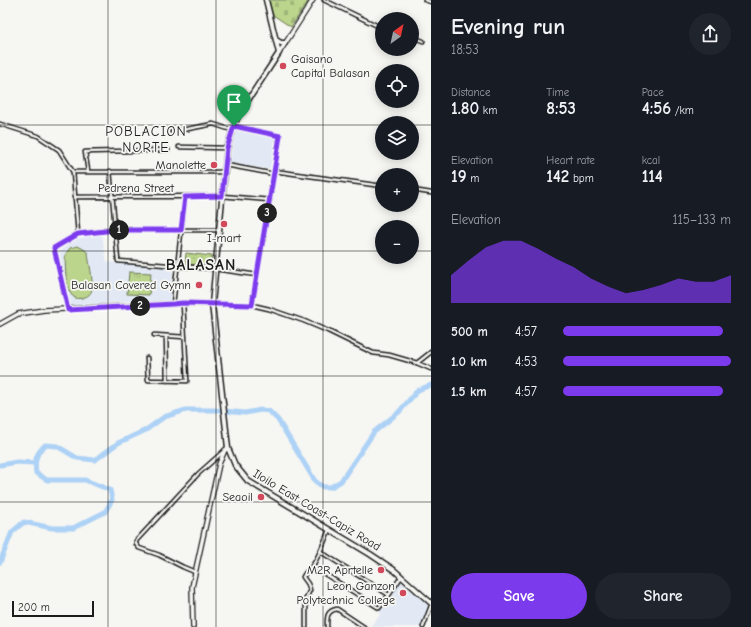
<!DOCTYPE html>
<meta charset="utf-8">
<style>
:root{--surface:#171b24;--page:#20242c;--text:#f1f3f6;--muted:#9ea1a6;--accent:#7c3aed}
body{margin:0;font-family:"Comic Neue",sans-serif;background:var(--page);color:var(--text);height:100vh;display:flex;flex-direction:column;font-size:15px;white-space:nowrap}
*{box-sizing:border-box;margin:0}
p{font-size:13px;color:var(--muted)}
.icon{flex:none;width:22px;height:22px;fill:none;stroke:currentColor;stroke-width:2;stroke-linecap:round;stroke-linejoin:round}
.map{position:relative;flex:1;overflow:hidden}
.sheet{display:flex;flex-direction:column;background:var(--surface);width:320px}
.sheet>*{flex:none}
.needle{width:26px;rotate:33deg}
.tools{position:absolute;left:375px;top:12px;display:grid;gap:8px}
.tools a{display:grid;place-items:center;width:44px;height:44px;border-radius:50%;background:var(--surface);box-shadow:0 2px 10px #0003;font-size:20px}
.scale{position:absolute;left:12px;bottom:10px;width:82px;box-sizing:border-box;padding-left:4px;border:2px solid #1c1c1c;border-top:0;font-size:11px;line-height:14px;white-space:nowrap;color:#1c1c1c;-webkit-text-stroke:3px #f6f6f2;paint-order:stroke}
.pin{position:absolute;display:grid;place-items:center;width:34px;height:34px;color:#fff;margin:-41px -17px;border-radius:50% 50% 50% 0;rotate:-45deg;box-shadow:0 0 4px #0007}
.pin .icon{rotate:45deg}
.km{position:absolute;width:20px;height:20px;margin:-10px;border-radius:50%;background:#222;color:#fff;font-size:11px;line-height:20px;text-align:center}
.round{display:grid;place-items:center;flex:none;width:42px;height:42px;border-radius:21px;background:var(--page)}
.head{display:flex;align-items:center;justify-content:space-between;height:68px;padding:0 20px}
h1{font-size:22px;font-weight:700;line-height:30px}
.figures{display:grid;grid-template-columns:repeat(3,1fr);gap:6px;height:68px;padding:4px 20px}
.figures div{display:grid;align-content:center}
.figures b{font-size:17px;font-weight:700}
.figures small{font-size:11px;font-weight:400}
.figures p{font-size:11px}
.chart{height:112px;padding:8px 20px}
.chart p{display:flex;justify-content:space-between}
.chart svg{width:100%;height:72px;margin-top:4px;fill:var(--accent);opacity:.7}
.action{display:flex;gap:8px;margin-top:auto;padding:8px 20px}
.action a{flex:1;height:46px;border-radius:24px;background:var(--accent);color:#fff;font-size:16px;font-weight:700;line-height:46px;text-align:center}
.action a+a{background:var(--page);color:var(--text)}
ul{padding:0 20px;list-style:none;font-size:13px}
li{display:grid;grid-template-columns:64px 48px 1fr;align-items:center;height:30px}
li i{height:10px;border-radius:5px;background:var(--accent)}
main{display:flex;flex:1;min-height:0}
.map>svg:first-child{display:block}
</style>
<main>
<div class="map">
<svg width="431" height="627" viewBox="0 0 431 627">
<defs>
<pattern id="grass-tufts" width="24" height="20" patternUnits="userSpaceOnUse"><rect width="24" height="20" fill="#bbd58c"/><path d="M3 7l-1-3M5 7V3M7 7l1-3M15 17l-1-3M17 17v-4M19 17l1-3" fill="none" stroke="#a0b678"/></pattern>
<pattern id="cemetery-stones" width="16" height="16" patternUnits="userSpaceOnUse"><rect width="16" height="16" fill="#bbd58c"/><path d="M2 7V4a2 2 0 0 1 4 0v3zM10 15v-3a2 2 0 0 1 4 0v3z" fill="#a0b678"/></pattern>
<pattern id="park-dots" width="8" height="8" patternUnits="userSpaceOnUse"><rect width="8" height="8" fill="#bbd58c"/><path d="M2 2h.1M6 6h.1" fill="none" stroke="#a0b678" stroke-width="1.8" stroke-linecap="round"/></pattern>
</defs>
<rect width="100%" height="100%" fill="#f6f6f2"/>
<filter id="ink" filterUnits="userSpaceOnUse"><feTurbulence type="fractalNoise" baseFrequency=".025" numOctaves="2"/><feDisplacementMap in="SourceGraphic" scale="8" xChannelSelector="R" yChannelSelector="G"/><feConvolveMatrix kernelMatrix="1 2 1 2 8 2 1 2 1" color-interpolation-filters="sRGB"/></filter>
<g filter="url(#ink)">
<path fill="#e2e9f4" d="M 236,129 L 276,137 L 270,169 L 229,164 Z
M 86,233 L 102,235 L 107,262 L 173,267 L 170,301 L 123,302 L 70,306 L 59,252 L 68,242 Z
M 400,581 L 430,606 L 422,627 L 370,627 L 381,614 L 379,612 Z"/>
<path fill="url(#grass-tufts)" stroke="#6c7854" d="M 129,272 L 151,273 L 149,295 L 127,294 Z"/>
<path fill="url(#cemetery-stones)" stroke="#6c7854" d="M 269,0 L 309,0 L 291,27 L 273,15 Z"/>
<path fill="url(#park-dots)" stroke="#6c7854" d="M 186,253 L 212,256 L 210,267 L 185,264 Z"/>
<path fill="#bbd58c" stroke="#6c7854" d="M 78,246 L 85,250 L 88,253 C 89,264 93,277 92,288 C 92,292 89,296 85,297 C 63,307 66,266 65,255 L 70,248 Z"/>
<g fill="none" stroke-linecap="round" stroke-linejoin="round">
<path stroke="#add2f6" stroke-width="5" d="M 0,465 L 17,462 L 34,463
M 0,562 L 12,532 L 24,522 L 52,528 L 73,528 L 105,512 L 112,500 L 110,490 L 85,480 L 47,480 L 36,473 C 34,461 36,453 45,445 L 57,446 L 77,458 L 95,460 L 118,443 L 146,430 L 164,417 L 186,410 L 214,410 L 245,413 L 261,410 L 269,411 L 278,420 L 315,481 L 323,487 L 331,487 L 341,481 L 374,432 L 399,412 L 418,390 L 431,385"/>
<g stroke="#1c1c1c" stroke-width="5.5">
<path id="street" d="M 324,0 L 382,28
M 425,0 L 431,2
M 412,37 L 423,41
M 0,124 L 38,136 L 59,150 L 73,172 L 78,234
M 234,126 L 280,136 L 252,305
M 172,132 L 213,124 L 232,130
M 179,147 L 227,148
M 226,165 L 274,174
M 88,171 L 85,152 L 168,150
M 110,171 L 118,261 L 215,269 L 257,275
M 274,171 L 382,186
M 73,172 L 224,172
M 412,190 L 431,193
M 74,197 L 222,196 L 270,200
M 173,304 L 185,197
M 212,304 L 252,305 L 269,309 L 304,321 L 328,331 L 373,353 L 389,355 L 417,363 L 431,369
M 68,310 L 54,248 L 78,234 L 86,233 L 115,230 L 218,230
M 154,335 L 185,337
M 166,336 L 167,381
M 147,358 L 148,380 L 187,381 L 183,303
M 417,363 L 431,352
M 321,552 L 389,595 L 401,577
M 312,566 L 379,608 L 389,595
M 195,572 L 183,567 L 159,555 L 139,548 L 136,544 L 136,541 L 198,474 L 225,450
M 306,627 L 306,598 L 310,590 L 308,584 L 303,577 C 305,572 310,569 313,565 C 320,554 324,542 329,530
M 327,627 C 327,618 326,611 337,609 L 364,627
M 423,627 L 431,606"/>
</g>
<g stroke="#1c1c1c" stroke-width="6">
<path id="secondary" d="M 279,53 L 313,0
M 0,324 L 18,314 L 44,310 L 173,304 L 183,303 L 212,304
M 193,627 L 192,587 L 219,464 L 225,450 L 228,448"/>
</g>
<g stroke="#1c1c1c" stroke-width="7">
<path id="primary" d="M 266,0 L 279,53 L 239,114 L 234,126 L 227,148 L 212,304 L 228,448 L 235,465 L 248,481 L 370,554 L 394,570 L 431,603
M 276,40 L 281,43 L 285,43"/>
</g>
<use href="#street" stroke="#f6f6f2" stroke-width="2.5"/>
<use href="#secondary" stroke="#f6f6f2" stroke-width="3.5"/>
<use href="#primary" stroke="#f6f6f2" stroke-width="4"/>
</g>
</g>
<g fill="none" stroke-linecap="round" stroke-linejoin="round" filter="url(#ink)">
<g stroke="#fff" stroke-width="8">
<path id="route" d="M 234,126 L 280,136 L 252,305 L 183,303 L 173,304 L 68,310 L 54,248 L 78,234 L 115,230 L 181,230 L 185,197 L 222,196 L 227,148 Z"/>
</g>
<use href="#route" stroke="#7c3aed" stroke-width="5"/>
</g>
<path fill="none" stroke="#1c1c1c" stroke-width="1" stroke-opacity="0.55" d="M 108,0 L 108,627M 216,0 L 216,627M 323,0 L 323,627M 0,125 L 382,125M 412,125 L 431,125M 0,251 L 382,251M 412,251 L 431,251M 0,376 L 431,376M 0,502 L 431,502"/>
<g fill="#d1495b" stroke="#f6f6f2" stroke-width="1.5">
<circle cx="283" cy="66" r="4"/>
<circle cx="214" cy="165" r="4"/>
<circle cx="224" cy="224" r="4"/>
<circle cx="199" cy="285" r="4"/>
<circle cx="261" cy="497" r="4"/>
<circle cx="381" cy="570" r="4"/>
<circle cx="403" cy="593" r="4"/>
</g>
<g text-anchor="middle" stroke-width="3.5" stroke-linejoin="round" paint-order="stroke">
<g font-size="12" fill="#1c1c1c" stroke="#f6f6f2" text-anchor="end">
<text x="291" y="63" text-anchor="start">Gaisano<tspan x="291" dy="14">Capital Balasan</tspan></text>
<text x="206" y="169">Manolette</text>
<text x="224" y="242" text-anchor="middle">I-mart</text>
<text x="191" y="289">Balasan Covered Gymn</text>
<text x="253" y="501">Seaoil</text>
<text x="373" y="574">M2R Aprtelle</text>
<text x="395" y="590">Leon Ganzon<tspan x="395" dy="14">Polytechnic College</tspan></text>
</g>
<g font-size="12" fill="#1c1c1c" stroke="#f6f6f2">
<text x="136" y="192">Pedrena Street</text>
<text transform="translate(317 510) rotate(31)" y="4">Iloilo East Coast-Capiz Road</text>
</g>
<g font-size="14" letter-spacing="1" fill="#1c1c1c" stroke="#f6f6f2">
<text x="146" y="136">POBLACION<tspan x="146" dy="16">NORTE</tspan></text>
</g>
<g font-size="16" font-weight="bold" letter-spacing="1" fill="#1c1c1c" stroke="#f6f6f2">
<text x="201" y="270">BALASAN</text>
</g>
</g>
</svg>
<div class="tools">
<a><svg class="needle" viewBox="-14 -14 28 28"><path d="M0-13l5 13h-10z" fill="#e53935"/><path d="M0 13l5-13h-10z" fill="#9ea1a6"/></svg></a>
<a><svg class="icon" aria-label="locate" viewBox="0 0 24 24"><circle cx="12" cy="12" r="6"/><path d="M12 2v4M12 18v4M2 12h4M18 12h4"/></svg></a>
<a><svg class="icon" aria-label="layers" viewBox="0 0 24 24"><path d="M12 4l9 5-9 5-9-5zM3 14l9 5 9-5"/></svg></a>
<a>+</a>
<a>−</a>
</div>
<div class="scale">200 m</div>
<div class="pin" style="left:234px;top:126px;background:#1e9e55"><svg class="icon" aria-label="arrive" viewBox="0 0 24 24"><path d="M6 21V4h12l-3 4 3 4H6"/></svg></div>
<b class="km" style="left:119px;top:230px">1</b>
<b class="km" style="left:140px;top:306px">2</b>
<b class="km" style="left:267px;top:213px">3</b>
</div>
<section class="sheet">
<div class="head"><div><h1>Evening run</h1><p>18:53</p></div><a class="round"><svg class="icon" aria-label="share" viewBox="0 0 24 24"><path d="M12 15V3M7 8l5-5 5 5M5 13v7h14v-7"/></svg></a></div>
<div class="figures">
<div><p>Distance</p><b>1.80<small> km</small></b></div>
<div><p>Time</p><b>8:53</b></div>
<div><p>Pace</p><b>4:56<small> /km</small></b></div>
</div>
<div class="figures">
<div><p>Elevation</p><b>19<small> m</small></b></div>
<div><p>Heart rate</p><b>142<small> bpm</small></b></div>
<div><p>kcal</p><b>114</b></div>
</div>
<div class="chart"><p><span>Elevation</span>115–133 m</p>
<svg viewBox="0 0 160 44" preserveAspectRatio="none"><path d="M0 44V27L10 18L20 10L30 6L40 6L50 11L60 17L70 22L80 29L90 34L100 38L110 36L120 33L130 29L140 31L150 31L160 27V44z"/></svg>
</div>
<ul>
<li><b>500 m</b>4:57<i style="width:95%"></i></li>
<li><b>1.0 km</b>4:53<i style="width:100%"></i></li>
<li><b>1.5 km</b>4:57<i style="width:95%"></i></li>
</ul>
<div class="action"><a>Save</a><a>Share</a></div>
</section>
</main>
